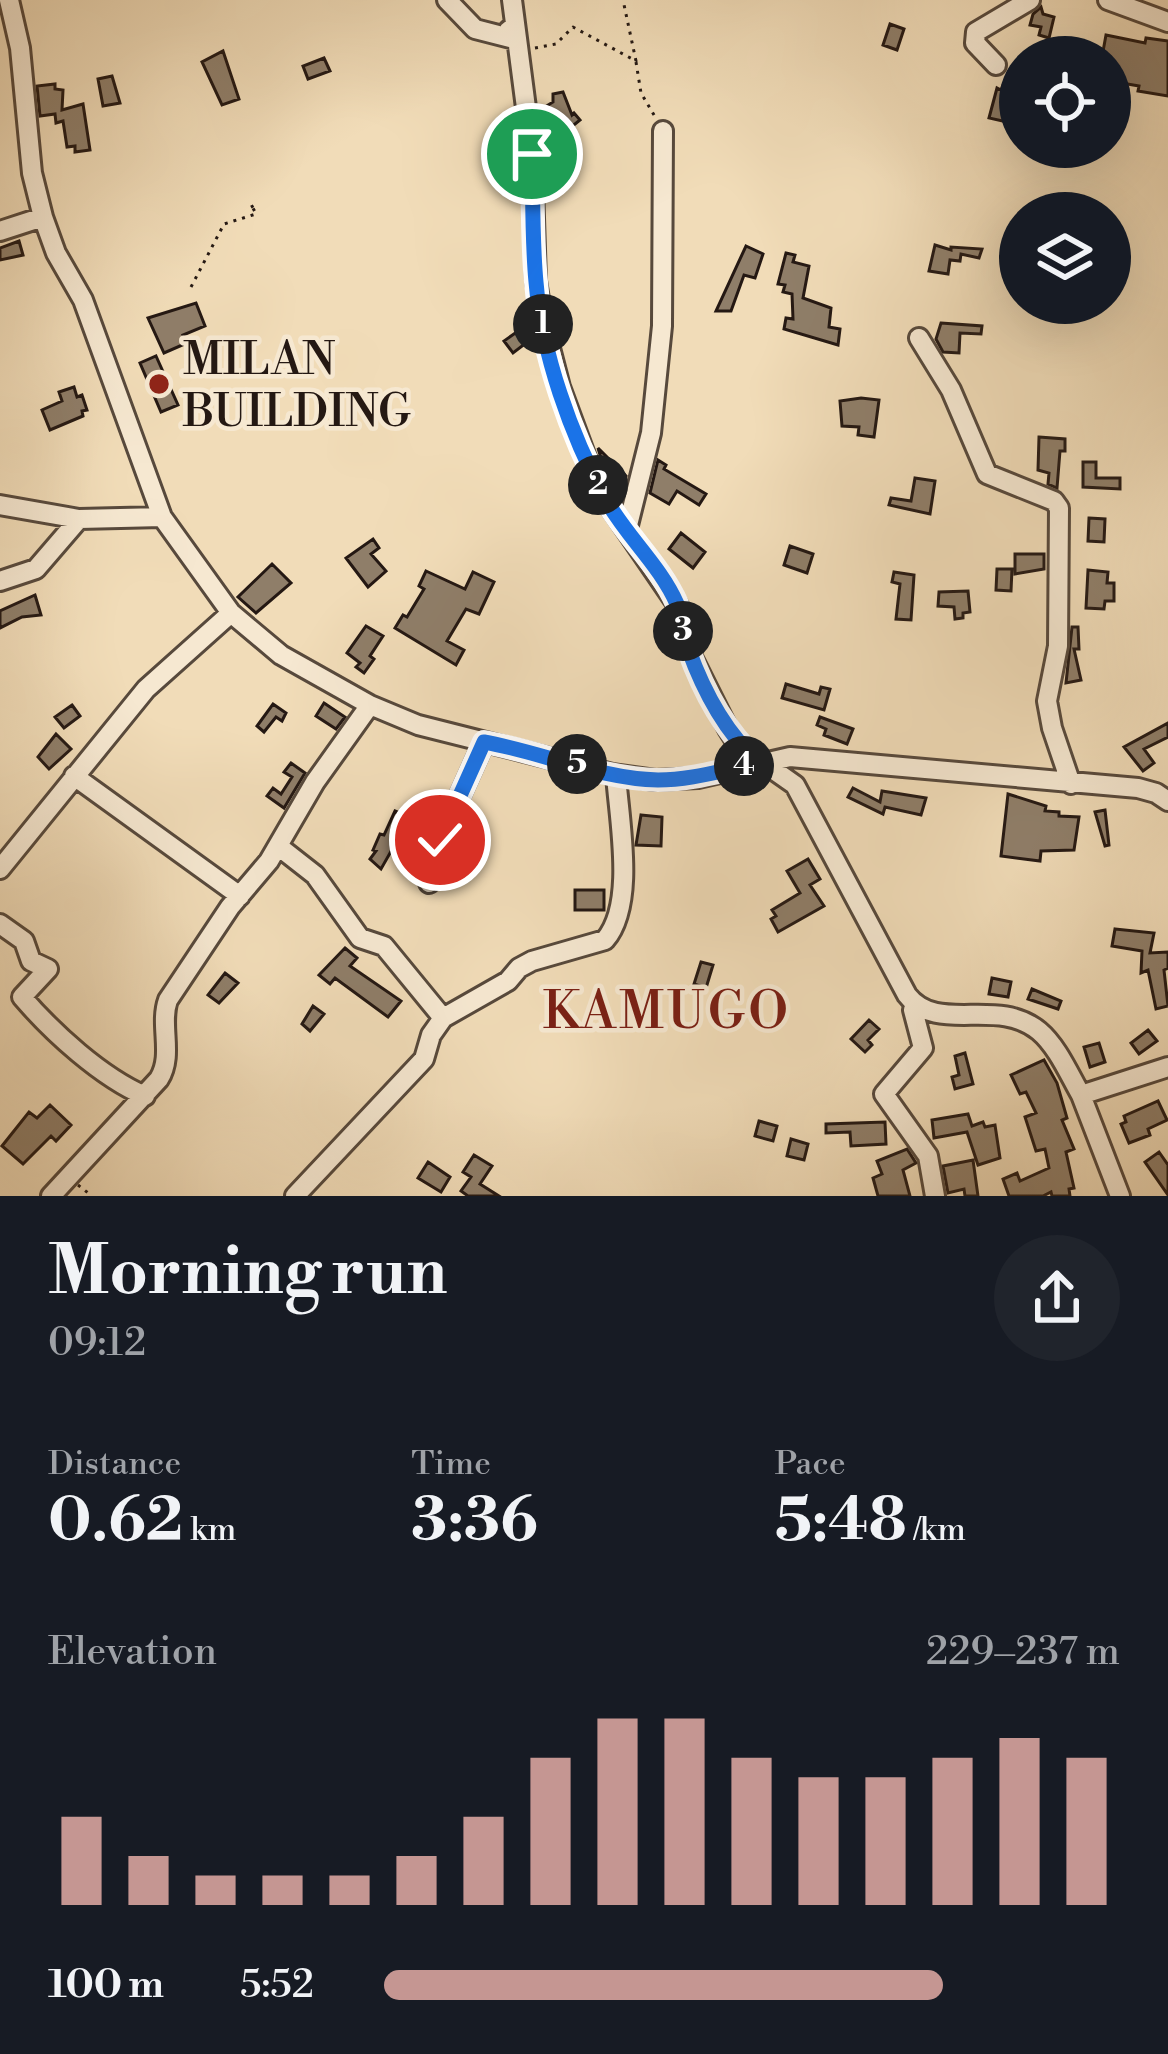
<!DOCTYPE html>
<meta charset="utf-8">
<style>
:root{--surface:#171b24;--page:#20242c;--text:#f1f3f6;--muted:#9ea1a6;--accent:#c59692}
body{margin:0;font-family:"Libre Bodoni",serif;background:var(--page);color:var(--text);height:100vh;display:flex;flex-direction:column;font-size:45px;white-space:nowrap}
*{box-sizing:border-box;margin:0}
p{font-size:39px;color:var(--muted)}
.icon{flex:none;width:66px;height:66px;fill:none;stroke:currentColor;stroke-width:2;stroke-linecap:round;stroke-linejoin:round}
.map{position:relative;height:1196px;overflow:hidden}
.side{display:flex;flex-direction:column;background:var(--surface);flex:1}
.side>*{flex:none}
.controls{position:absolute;left:999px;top:36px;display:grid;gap:24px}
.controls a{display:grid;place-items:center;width:132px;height:132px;border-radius:50%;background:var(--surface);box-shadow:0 12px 48px #0002;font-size:60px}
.pin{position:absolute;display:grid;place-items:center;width:102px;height:102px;color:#fff;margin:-51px;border:6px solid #fff;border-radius:50%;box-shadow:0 3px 12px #0007}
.km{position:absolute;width:60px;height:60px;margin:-30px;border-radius:50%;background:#222;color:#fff;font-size:33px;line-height:60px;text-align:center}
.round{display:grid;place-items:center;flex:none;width:126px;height:126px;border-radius:63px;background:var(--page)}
.overview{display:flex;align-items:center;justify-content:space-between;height:204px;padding:0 48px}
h1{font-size:66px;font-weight:700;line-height:90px}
.stats{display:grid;grid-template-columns:repeat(3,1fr);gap:18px;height:204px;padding:12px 48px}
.stats div{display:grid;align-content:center}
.stats b{font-size:60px;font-weight:700}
.stats small{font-size:33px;font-weight:400}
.stats p{font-size:33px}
.chart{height:336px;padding:24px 48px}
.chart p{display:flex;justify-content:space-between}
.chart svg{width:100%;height:216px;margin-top:12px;stroke:var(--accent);stroke-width:6}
ul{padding:0 48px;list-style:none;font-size:39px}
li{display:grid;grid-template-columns:192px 144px 1fr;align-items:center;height:90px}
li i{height:30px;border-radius:15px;background:var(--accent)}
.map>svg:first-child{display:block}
</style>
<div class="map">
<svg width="1168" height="1196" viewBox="0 0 1168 1196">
<rect width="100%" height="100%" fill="#f1dcb8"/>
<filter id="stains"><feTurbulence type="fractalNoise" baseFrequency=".00167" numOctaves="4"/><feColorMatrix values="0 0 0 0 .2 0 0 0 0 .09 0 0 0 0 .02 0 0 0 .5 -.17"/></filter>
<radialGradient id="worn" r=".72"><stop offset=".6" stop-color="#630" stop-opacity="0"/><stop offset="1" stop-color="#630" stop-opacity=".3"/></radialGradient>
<path fill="#8f7e69" stroke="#241813" stroke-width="3" d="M 1041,7 L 1043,14 L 1054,17 L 1049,38 L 1039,35 L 1041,27 L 1030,25 L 1033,14 Z
M 890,24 L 904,29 L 897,50 L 883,45 Z
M 1106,35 L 1145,43 L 1146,38 L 1168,41 L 1168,96 L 1138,91 L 1139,86 L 1110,81 L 1110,57 L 1102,57 Z
M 223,51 L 239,99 L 222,105 L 202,62 Z
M 324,58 L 330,71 L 308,79 L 303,66 Z
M 112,76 L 120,103 L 103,106 L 98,79 Z
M 55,84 L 55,89 L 63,90 L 62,110 L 83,104 L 90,150 L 75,152 L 75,146 L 67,147 L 63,121 L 56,123 L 55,114 L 40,116 L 37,86 Z
M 1003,85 L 1019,94 L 1007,122 L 989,118 L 997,88 L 1001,90 Z
M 563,92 L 572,115 L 574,113 L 580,120 L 565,132 L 576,149 L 554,162 L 546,149 L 552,145 L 542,130 L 545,122 L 540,110 L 553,102 L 553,94 Z
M 19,241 L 23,255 L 0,260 L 0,248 Z
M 935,245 L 951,250 L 951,247 L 982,249 L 979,258 L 961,254 L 960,261 L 950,260 L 948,274 L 929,271 Z
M 746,246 L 763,254 L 755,278 L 744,275 L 731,311 L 716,311 Z
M 786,253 L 795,255 L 793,262 L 809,266 L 803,298 L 831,308 L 829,327 L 840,329 L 838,345 L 784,329 L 786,318 L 793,319 L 792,294 L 783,292 L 785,285 L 778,284 Z
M 196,303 L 205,326 L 183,335 L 187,343 L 164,353 L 148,318 Z
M 941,323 L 982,326 L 981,334 L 960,333 L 959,353 L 943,352 L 936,339 Z
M 521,329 L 530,340 L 513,353 L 504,341 Z
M 156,356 L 178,405 L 161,412 L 140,363 Z
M 74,387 L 77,397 L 82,395 L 87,410 L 82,411 L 83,416 L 50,430 L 42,410 L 62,401 L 59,392 Z
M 861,398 L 879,400 L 874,437 L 858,435 L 859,427 L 842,426 L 840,401 Z
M 1039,437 L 1065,439 L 1065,451 L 1060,451 L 1057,488 L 1048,484 L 1049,473 L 1038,470 Z
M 598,448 L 626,476 L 621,498 L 603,465 Z
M 658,460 L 666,465 L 664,469 L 706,494 L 699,505 L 677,491 L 669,504 L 650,493 Z
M 1083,462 L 1096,462 L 1096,478 L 1120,478 L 1120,489 L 1083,487 Z
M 915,478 L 935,481 L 930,514 L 889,505 L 891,498 L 911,501 Z
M 1089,518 L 1105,519 L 1104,542 L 1088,541 Z
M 681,533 L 705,552 L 693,568 L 669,549 Z
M 373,539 L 379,548 L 371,554 L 386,571 L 368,587 L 346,558 Z
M 790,546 L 813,554 L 807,573 L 784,565 Z
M 1015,554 L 1044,554 L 1044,569 L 1015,574 Z
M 272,564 L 291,583 L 256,613 L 238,597 Z
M 997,569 L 1012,569 L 1011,591 L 996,590 Z
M 1088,570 L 1108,572 L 1107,583 L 1114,583 L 1114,601 L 1105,601 L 1104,609 L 1086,608 Z
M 426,571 L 465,589 L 473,572 L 494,582 L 479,614 L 466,609 L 447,641 L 464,650 L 456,665 L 395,628 L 403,615 L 407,617 L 424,589 L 419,586 Z
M 894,572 L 914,575 L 911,620 L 896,619 L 900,584 L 892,582 Z
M 968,591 L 970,612 L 963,613 L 963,618 L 955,619 L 954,607 L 938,606 L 939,592 Z
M 35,595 L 41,615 L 22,617 L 0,628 L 0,611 Z
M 366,626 L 383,636 L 370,656 L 374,659 L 364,673 L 356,667 L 360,663 L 347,653 Z
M 1072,627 L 1078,627 L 1079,649 L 1074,649 L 1081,680 L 1066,683 Z
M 786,684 L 819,694 L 821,687 L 830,689 L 824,710 L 782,698 Z
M 324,703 L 345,717 L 336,729 L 316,716 Z
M 273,704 L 286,713 L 282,721 L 276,717 L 264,732 L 257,726 Z
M 72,705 L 80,716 L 64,728 L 55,717 Z
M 820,717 L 853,729 L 847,744 L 824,735 L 826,729 L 817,725 Z
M 1168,723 L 1168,737 L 1144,749 L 1154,763 L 1143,771 L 1124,747 Z
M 56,734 L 71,749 L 49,769 L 38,757 Z
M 291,763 L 305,773 L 284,808 L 267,796 L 273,788 L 281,794 L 292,777 L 284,772 Z
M 853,788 L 880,802 L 882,791 L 926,798 L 921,815 L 885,807 L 883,814 L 848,797 Z
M 1008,794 L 1046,806 L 1045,811 L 1059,812 L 1059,816 L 1079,817 L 1074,850 L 1041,851 L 1040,861 L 1001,856 Z
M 1105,810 L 1109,845 L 1105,846 L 1095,812 Z
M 395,811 L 407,816 L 405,820 L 431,827 L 425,846 L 398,839 L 381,869 L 370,859 L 376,851 L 373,850 L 380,834 L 384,835 Z
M 641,815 L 662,817 L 661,846 L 636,845 Z
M 808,859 L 820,879 L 810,885 L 824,906 L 778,932 L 771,919 L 776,916 L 772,910 L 800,893 L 787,871 Z
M 575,890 L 604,890 L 604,910 L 575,910 Z
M 1115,929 L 1154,933 L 1150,953 L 1168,952 L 1168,968 L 1164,970 L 1168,1006 L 1156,1009 L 1148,970 L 1141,973 L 1142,951 L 1112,946 Z
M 345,948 L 357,958 L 350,966 L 401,1001 L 388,1017 L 335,978 L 330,984 L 319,975 Z
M 701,962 L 713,965 L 706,988 L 694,984 Z
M 225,973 L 238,983 L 219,1003 L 208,995 Z
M 992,978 L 1011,982 L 1008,997 L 989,994 Z
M 1032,989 L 1061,1001 L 1058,1009 L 1028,999 Z
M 313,1006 L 324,1014 L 310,1031 L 302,1024 Z
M 869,1020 L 879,1029 L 868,1040 L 872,1045 L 865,1052 L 851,1039 Z
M 1148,1030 L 1157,1041 L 1139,1054 L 1131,1043 Z
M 1099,1043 L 1105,1062 L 1090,1067 L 1084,1047 Z
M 965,1053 L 973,1084 L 955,1089 L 952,1077 L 959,1075 L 955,1056 Z
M 1044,1060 L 1057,1083 L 1067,1118 L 1062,1120 L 1074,1149 L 1066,1152 L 1074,1188 L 1069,1189 L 1070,1196 L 1052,1196 L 1051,1192 L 1043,1196 L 1009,1196 L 1003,1179 L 1017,1173 L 1020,1181 L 1049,1168 L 1045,1149 L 1036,1151 L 1025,1117 L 1036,1113 L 1026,1092 L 1020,1094 L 1011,1075 Z
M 1158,1101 L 1167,1120 L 1148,1129 L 1150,1135 L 1129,1143 L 1121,1124 L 1126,1122 L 1124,1116 Z
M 50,1105 L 71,1125 L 56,1141 L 51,1136 L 23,1164 L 2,1146 L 29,1112 L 37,1118 Z
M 968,1114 L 972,1126 L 983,1122 L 985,1127 L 995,1125 L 1000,1158 L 978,1165 L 967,1132 L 934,1138 L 932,1120 Z
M 759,1121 L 777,1126 L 773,1141 L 755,1136 Z
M 885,1122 L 886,1144 L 851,1146 L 850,1132 L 826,1133 L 826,1124 Z
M 791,1139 L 808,1144 L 804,1160 L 787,1156 Z
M 907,1149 L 916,1163 L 903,1170 L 910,1196 L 878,1196 L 873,1178 L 882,1174 L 877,1161 Z
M 1159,1152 L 1168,1165 L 1168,1195 L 1145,1162 Z
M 474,1155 L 492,1166 L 480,1184 L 499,1196 L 468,1196 L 461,1191 L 471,1177 L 463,1172 Z
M 973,1160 L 978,1196 L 965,1196 L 964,1189 L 948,1193 L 943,1166 Z
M 428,1162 L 450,1177 L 441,1192 L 418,1178 Z"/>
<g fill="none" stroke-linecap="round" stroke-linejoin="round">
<g stroke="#57493c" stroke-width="24">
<path id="minor" d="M 9,0 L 20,48 L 32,173 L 43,217 L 56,253 L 83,300 L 162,517 L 231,613 L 281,655 L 370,705 L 418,725 L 612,774 L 655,780 L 698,778 L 790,757 L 1138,788 L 1156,793 L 1168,801
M 447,0 L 475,29 L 514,39 L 509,30
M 512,0 L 532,154 L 536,281 L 542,317 L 560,387 L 591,471 L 609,505 L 678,606 L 687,647 L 728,729 L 738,745 L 795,785 L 907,995 C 938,1035 996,996 1039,1031 C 1057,1046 1069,1074 1081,1095
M 1108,0 L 1168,22
M 996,65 L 975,43 L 976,32 L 1030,0
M 0,231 L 43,217
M 919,338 L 951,390 L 987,474 L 1054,501 L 1059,508 L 1058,646 L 1047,701 L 1052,728 L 1071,784
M 0,505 L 79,519 L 162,517
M 627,529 L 651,433 L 662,326 L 663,131
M 0,581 L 36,569 L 79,519
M 74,776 L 240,896
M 278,846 L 315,875 L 360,938 L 384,946 L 443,1018
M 0,869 L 146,689 L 231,613
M 429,883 L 440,840 L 484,742
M 0,924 L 24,941 L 31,961 L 48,969 L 22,997 C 53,1033 101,1077 145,1096
M 916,1006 L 913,1010 L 923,1048 L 884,1094 L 928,1156 L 935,1196
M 51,1196 L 159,1079 C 174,1055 159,1025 168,1000 L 230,907 L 269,861 L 315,782 L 370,705
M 295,1196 L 424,1059 L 431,1035 L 443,1018 L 508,981 L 519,968 L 532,961 L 605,940 C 636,904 619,820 616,775
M 1120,1196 L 1081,1095 L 1168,1067"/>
</g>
<path stroke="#241813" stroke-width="3" stroke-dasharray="3 6" stroke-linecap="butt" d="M 535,48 L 556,44 L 573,27 L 636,61 L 623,0
M 636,62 L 641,93 L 657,120
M 191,287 L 224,224 L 256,214 L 251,204 L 253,208
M 78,1185 L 92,1196"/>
<use href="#minor" stroke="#f6e8d1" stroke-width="18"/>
</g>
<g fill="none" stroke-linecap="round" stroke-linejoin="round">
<g stroke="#fff" stroke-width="24">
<path id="route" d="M 440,840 L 484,742 C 542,752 600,779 658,780 C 694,780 725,769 760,763 C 726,734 703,690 688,648 C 682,634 683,618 677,604 C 660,565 625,535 605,498 C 571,435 542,354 536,282 C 532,240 533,196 532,154"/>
</g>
<use href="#route" stroke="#1a73e8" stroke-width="15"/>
</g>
<circle fill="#8f2418" stroke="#f6e8d1" stroke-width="4.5" cx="159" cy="384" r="12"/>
<g text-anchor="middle" stroke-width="9" stroke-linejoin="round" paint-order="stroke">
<g font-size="45" fill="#241813" stroke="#f6e8d1" text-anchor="start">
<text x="183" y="374">MILAN<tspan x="183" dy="52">BUILDING</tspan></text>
</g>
<g font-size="51" letter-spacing="3" fill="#7a1f14" stroke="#f6e8d1">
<text x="667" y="1028">KAMUGO</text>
</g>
</g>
<rect width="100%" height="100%" filter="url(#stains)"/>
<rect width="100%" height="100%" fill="url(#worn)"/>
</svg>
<div class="controls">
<a><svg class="icon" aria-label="locate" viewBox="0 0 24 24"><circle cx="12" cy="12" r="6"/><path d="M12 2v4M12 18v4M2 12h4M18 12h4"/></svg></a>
<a><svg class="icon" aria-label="layers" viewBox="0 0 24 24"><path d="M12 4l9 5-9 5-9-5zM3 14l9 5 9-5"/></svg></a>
</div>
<div class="pin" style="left:532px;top:154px;background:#1e9e55"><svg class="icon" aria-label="arrive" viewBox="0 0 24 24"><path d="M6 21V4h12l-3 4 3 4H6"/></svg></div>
<div class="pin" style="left:440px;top:840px;background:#d93025"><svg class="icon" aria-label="check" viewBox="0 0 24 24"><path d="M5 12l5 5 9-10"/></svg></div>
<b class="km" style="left:543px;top:324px">1</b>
<b class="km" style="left:598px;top:485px">2</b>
<b class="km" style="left:683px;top:631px">3</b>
<b class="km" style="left:744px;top:766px">4</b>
<b class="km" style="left:577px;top:764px">5</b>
</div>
<section class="side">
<div class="overview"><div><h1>Morning run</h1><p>09:12</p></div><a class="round"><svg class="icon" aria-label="share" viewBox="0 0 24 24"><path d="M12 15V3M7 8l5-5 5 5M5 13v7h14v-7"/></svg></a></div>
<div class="stats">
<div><p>Distance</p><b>0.62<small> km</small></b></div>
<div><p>Time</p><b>3:36</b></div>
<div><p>Pace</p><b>5:48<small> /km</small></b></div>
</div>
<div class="chart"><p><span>Elevation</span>229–237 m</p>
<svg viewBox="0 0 160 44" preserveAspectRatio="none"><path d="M5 44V26M15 44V34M25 44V38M35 44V38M45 44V38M55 44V34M65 44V26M75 44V14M85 44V6M95 44V6M105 44V14M115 44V18M125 44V18M135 44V14M145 44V10M155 44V14"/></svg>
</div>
<ul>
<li><b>100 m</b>5:52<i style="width:76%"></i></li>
</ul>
</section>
